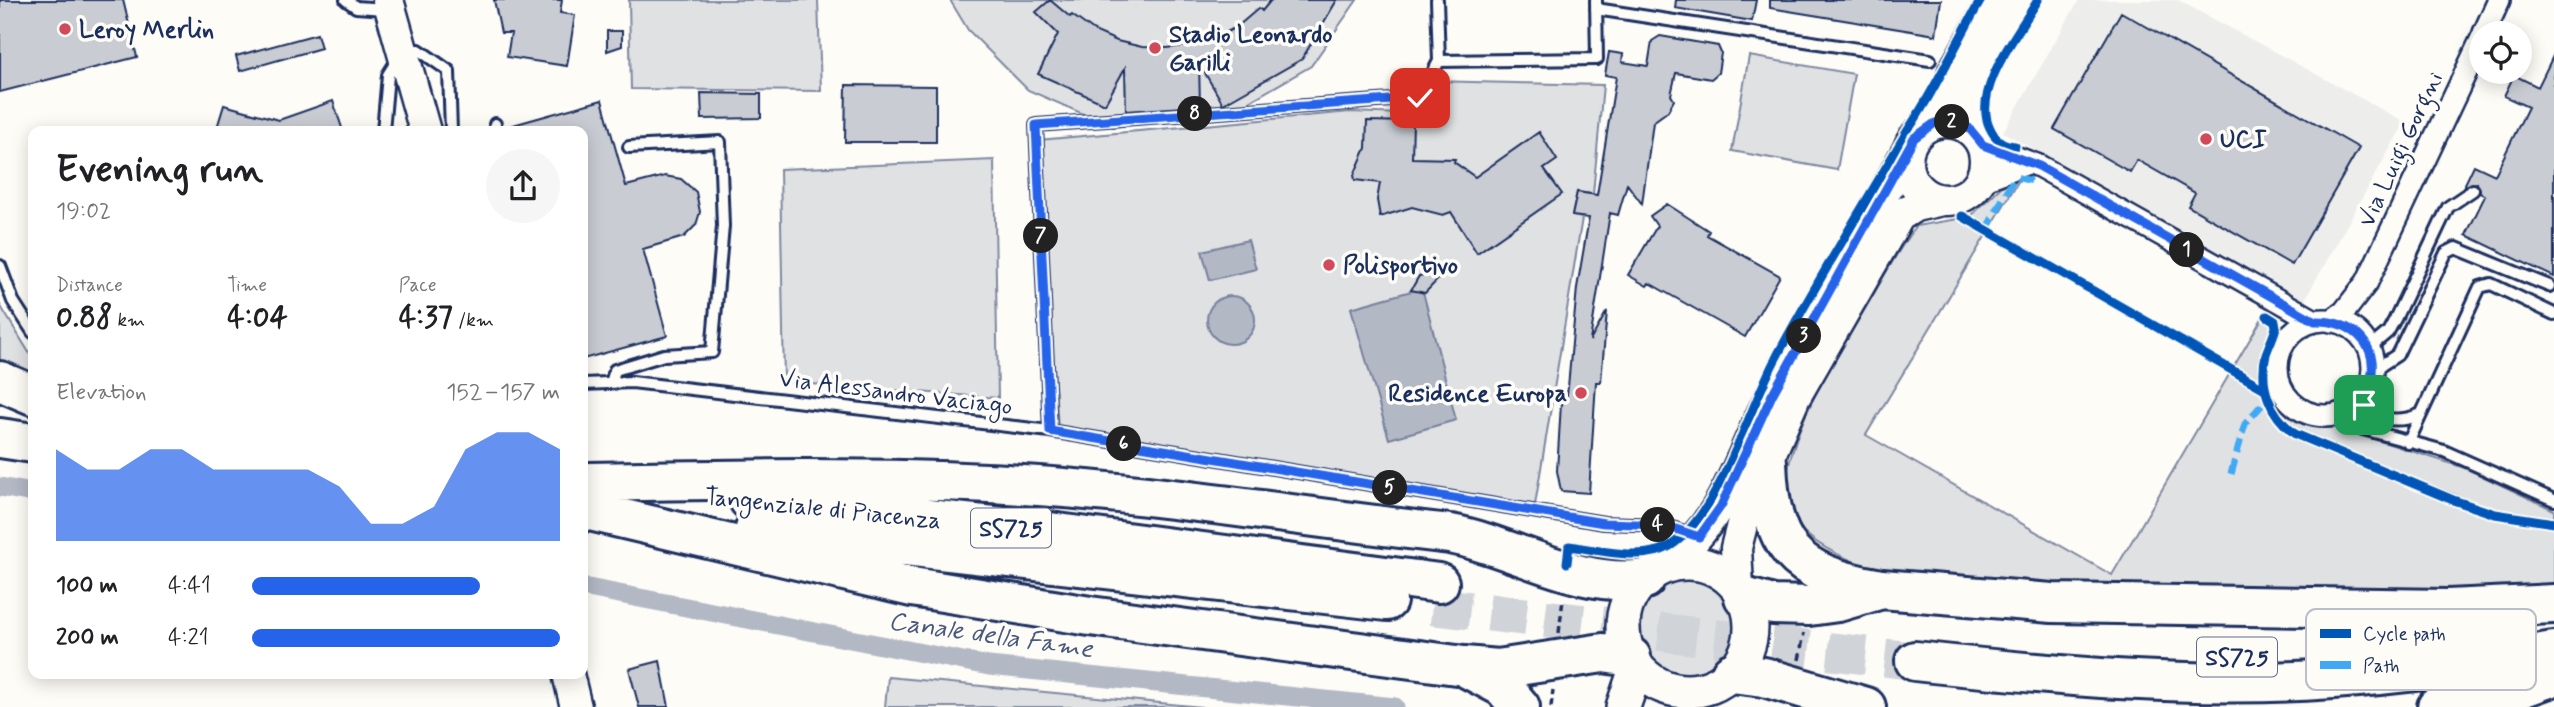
<!DOCTYPE html>
<meta charset="utf-8">
<style>
:root{--surface:#fff;--page:#f6f6f6;--text:#202124;--muted:#757577;--accent:#2563eb}
body{margin:0;font-family:Mynerve,sans-serif;background:var(--page);color:var(--text);height:100vh;display:flex;flex-direction:column;font-size:26px;white-space:nowrap}
*{box-sizing:border-box;margin:0}
p{font-size:23px;color:var(--muted)}
.icon{flex:none;width:38px;height:38px;fill:none;stroke:currentColor;stroke-width:2;stroke-linecap:round;stroke-linejoin:round}
.map{position:relative;flex:1;overflow:hidden}
.panel{position:absolute;left:28px;top:126px;width:560px;height:553px;display:flex;flex-direction:column;background:var(--surface);border-radius:14px;box-shadow:0 4px 18px #0003}
.panel>*{flex:none}
.controls{position:absolute;left:2469px;top:21px;display:grid;gap:14px}
.controls a{display:grid;place-items:center;width:63px;height:63px;border-radius:50%;background:var(--surface);box-shadow:0 4px 18px #0003;font-size:35px}
.pin{position:absolute;display:grid;place-items:center;width:60px;height:60px;color:#fff;margin:-30px;border-radius:14px;box-shadow:0 4px 10px #0006}
.km{position:absolute;width:35px;height:35px;margin:-18px;border-radius:50%;background:#222;color:#fff;font-size:19px;line-height:35px;text-align:center}
.round{display:grid;place-items:center;flex:none;width:74px;height:74px;border-radius:37px;background:var(--page)}
.overview{display:flex;align-items:center;justify-content:space-between;height:119px;padding:0 28px}
h1{font-size:38px;font-weight:700;line-height:52px}
.figures{display:grid;grid-template-columns:repeat(3,1fr);gap:10px;height:119px;padding:7px 28px}
.figures div{display:grid;align-content:center}
.figures b{font-size:30px;font-weight:700}
.figures small{font-size:19px;font-weight:400}
.figures p{font-size:19px}
.chart{height:196px;padding:14px 28px}
.chart p{display:flex;justify-content:space-between}
.chart svg{width:100%;height:126px;margin-top:7px;fill:var(--accent);opacity:.7}
ul{padding:0 28px;list-style:none;font-size:23px}
li{display:grid;grid-template-columns:112px 84px 1fr;align-items:center;height:52px}
li i{height:18px;border-radius:9px;background:var(--accent)}
.map>svg:first-child{display:block}
</style>
<div class="map">
<svg width="2554" height="707" viewBox="0 0 2554 707">
<rect width="100%" height="100%" fill="#fdfcf7"/>
<filter id="ink" filterUnits="userSpaceOnUse"><feTurbulence type="fractalNoise" baseFrequency=".0143" numOctaves="2"/><feDisplacementMap in="SourceGraphic" scale="14" xChannelSelector="R" yChannelSelector="G"/><feConvolveMatrix kernelMatrix="1 2 1 2 8 2 1 2 1" color-interpolation-filters="sRGB"/></filter>
<g filter="url(#ink)">
<path fill="#edeeec" d="M 2079,0 L 2178,0 L 2405,122 L 2303,303 L 2003,132 Z"/>
<path fill="#e0e1e3" stroke="#7e88a0" stroke-width="2" d="M 629,0 L 818,0 L 821,91 L 631,89 Z
M 950,0 L 1357,0 L 1311,66 L 1226,115 L 1113,127 L 1028,90 L 968,30 Z
M 1749,56 L 1854,74 L 1837,170 L 1732,151 Z
M 1431,81 L 1603,85 L 1593,194 L 1577,192 L 1572,216 L 1582,218 L 1535,505 L 1058,430 L 1039,140 L 1350,112 L 1428,115 Z
M 994,160 L 998,398 L 784,382 L 780,169 Z
M 2019,180 L 1866,435 L 2112,575 L 2264,315 L 2273,322 L 2263,358 L 2264,394 L 2270,413 L 2295,439 L 2478,513 L 2554,526 L 2554,595 C 2379,593 2202,596 2027,584 C 1984,580 1938,581 1895,574 C 1868,569 1812,548 1798,524 C 1789,511 1786,491 1787,476 C 1795,417 1842,348 1872,297 C 1886,273 1899,248 1916,226 L 1970,217 L 2006,182 Z
M 0,305 L 33,359 L 33,383 L 0,367 Z
M 2270,389 L 2284,409 L 2299,420 L 2342,429 L 2465,468 L 2554,510 L 2554,519 L 2495,510 L 2306,437 L 2285,421 Z
M1639 628a48 48 0 1 1 96 0a48 48 0 1 1-96 0Z
M 888,677 L 1202,707 L 885,707 Z"/>
<path fill="#b3b8c5" stroke="#76819c" stroke-width="2" d="M 1248,240 L 1256,269 L 1210,280 L 1202,251 Z
M 1422,288 L 1456,420 L 1389,439 L 1351,308 Z
M1207 320a24 24 0 1 1 48 0a24 24 0 1 1-48 0Z"/>
<g fill="none" stroke-linecap="round" stroke-linejoin="round">
<path stroke="#b3b8c5" stroke-width="19" d="M 0,487 L 33,493
M 583,587 L 989,666 L 1395,707"/>
</g>
<path fill="#c9ccd3" stroke="#1b2f5e" stroke-width="2" d="M 0,0 L 123,0 L 137,57 L 0,92 Z
M 494,0 L 562,0 L 560,13 L 575,15 L 567,66 L 507,57 L 511,33 L 501,33 Z
M 1050,0 L 1070,17 L 1072,15 L 1094,31 L 1117,41 L 1142,47 L 1167,48 L 1193,45 L 1216,38 L 1238,26 L 1259,8 L 1262,11 L 1271,0 L 1337,0 L 1302,59 L 1223,104 L 1199,63 L 1200,106 L 1126,111 L 1125,68 L 1105,104 L 1038,74 L 1058,34 L 1036,12 Z
M 1676,0 L 1756,0 L 1752,21 L 1675,8 Z
M 1770,0 L 1941,0 L 1936,35 L 1770,8 Z
M 2121,12 L 2359,148 L 2292,265 L 2188,206 L 2195,193 L 2137,160 L 2130,172 L 2054,129 Z
M 607,31 L 622,31 L 622,46 L 607,51 Z
M 317,34 L 321,48 L 240,71 L 236,56 Z
M 1660,36 L 1718,46 L 1721,53 L 1718,73 L 1711,79 L 1676,73 L 1671,95 L 1674,100 L 1668,111 L 1653,122 L 1642,204 L 1627,184 L 1618,215 L 1610,213 L 1590,341 L 1607,311 L 1601,382 L 1596,382 L 1589,493 L 1561,491 L 1557,471 L 1561,403 L 1566,401 L 1568,387 L 1577,288 L 1589,218 L 1572,216 L 1577,192 L 1597,195 L 1616,77 L 1605,75 L 1609,52 L 1623,54 L 1622,62 L 1648,66 L 1652,41 Z
M 2554,54 L 2554,277 L 2466,235 L 2485,196 L 2480,193 L 2477,183 L 2464,186 L 2474,165 L 2495,175 L 2528,107 L 2504,96 L 2514,75 L 2538,87 Z
M 846,85 L 936,86 L 936,142 L 845,142 Z
M 701,93 L 761,94 L 761,118 L 702,119 Z
M 602,100 L 626,186 L 665,176 L 681,179 L 696,192 L 700,212 L 696,225 L 684,237 L 643,249 L 667,336 L 583,359 L 583,131 L 507,131 L 506,127 Z
M 333,101 L 343,131 L 216,131 L 224,105 L 279,120 Z
M 1367,121 L 1413,122 L 1412,158 L 1455,159 L 1454,162 L 1475,177 L 1539,132 L 1557,160 L 1544,169 L 1562,194 L 1477,253 L 1451,212 L 1443,215 L 1412,207 L 1380,217 L 1377,200 L 1380,183 L 1355,180 L 1354,175 L 1366,148 Z
M 1667,204 L 1709,231 L 1707,235 L 1780,276 L 1745,337 L 1649,283 L 1647,286 L 1628,275 L 1657,226 L 1650,216 Z
M 1447,270 L 1425,293 L 1411,290 L 1419,276 Z
M 660,661 L 669,707 L 639,707 L 629,669 Z"/>
<g fill="none" stroke-linecap="round" stroke-linejoin="round">
<path stroke="#d0d3d8" stroke-width="38" stroke-dasharray="38 19" stroke-linecap="butt" d="M 1432,606 L 1915,661"/>
<g stroke="#1b2f5e" stroke-width="16">
<path id="lane" d="M 346,0 L 356,7 L 386,9
M 1437,0 L 1439,61 L 1597,59 L 1596,0
M 1596,9 L 1930,60
M 495,124 L 496,131
M 383,131 L 388,75 L 403,51 L 419,50 L 449,71 L 451,131
M 0,266 L 13,301 L 33,332
M 2368,349 L 2388,332 L 2395,319 L 2448,207 L 2473,190
M 2372,371 L 2397,355 L 2446,253 L 2456,248 L 2549,286
M 611,383 L 615,370 L 664,355 L 712,352 L 723,226 L 720,142 L 629,147
M 583,384 L 632,382 L 1050,431 L 1604,523 L 1664,525 L 1693,535
M 2363,397 C 2366,422 2399,423 2419,415
M 2335,415 L 2352,426 L 2444,451 L 2554,500
M 1050,431 L 1036,125 L 1420,98 L 1439,61
M 2408,443 L 2480,287 L 2491,284 L 2554,314"/>
</g>
<g stroke="#1b2f5e" stroke-width="26">
<path id="street" d="M 2484,33 L 2499,0
M 1983,145 L 2039,166 L 2315,321
M 1980,181 L 2028,163
M2277 368a48 48 0 1 1 96 0a48 48 0 1 1-96 0Z
M 2331,321 L 2344,312 L 2367,282 L 2482,38"/>
</g>
<g stroke="#1b2f5e" stroke-width="35">
<path id="secondary" d="M 388,0 L 425,131
M1907 161a39 39 0 1 1 78 0a39 39 0 1 1-78 0Z
M 1924,128 L 1941,109 L 1954,71 L 1994,0
M 1969,128 L 1974,85 L 2021,0
M 1666,566 C 1728,518 1739,457 1773,392 C 1817,310 1864,231 1908,150
M 1738,587 L 1736,548 L 1745,513 L 1795,397 L 1899,216 L 1915,206 L 1942,200
M 568,674 L 576,707"/>
</g>
<g stroke="#1b2f5e" stroke-width="38">
<path id="primary" d="M1623 627a64 64 0 1 1 128 0a64 64 0 1 1-128 0Z
M 1623,707 L 1637,666"/>
</g>
<g stroke="#1b2f5e" stroke-width="44">
<path id="highway" d="M 0,381 L 33,395
M 0,438 L 33,443
M 1767,462 C 1770,547 1793,573 1876,588
M 589,482 C 734,479 879,476 1023,485 C 1166,494 1308,518 1450,534 C 1515,546 1577,589 1645,579
M 749,500 L 1050,532 L 1439,583
M 586,510 L 912,587 L 1090,616 L 1464,666 L 1498,669 L 1603,653 L 1631,657
M 755,529 L 1387,601
M 1744,597 L 1773,605 L 1809,606 L 1838,602 L 1882,589 L 2052,603 L 2448,609 L 2554,604
M 1915,661 C 2053,676 2194,689 2333,679 C 2407,674 2481,662 2554,651
M 1465,667 L 1503,687 L 1520,707
M 1731,673 L 1764,677 L 1866,707
M 2437,707 L 2504,694 L 2554,676"/>
</g>
<path stroke="#1b2f5e" stroke-width="3.5" stroke-dasharray="7 5" stroke-linecap="butt" d="M 1559,633 L 1563,599
M 1799,660 L 1804,633
M 1551,707 L 1553,690"/>
<use href="#lane" stroke="#fdfcf7" stroke-width="10"/>
<use href="#street" stroke="#fdfcf7" stroke-width="21"/>
<use href="#secondary" stroke="#fdfcf7" stroke-width="30"/>
<use href="#primary" stroke="#fdfcf7" stroke-width="33"/>
<use href="#highway" stroke="#fdfcf7" stroke-width="38"/>
<path stroke="#3fa9f5" stroke-width="7" stroke-dasharray="14 7" stroke-linecap="butt" d="M 1986,230 L 2015,177 L 2033,181
M 2231,474 L 2245,424 L 2267,399"/>
<g stroke="#fdfcf7" stroke-width="13">
<path id="cycleway" d="M 1983,145 L 2039,166 L 2315,321
M 2015,146 C 2002,145 1995,139 1990,128 C 1971,91 2019,32 2038,0
M 1962,216 L 2265,389
M 2267,316 L 2275,321 L 2276,327 C 2274,336 2269,345 2266,354 C 2259,386 2269,414 2295,434 L 2453,500 L 2495,514 L 2554,523
M 1567,563 L 1569,546 C 1600,550 1646,563 1673,544 C 1721,511 1748,411 1775,360 C 1816,282 1864,206 1908,130 C 1936,89 1956,43 1981,0"/>
</g>
<use href="#cycleway" stroke="#0057b8" stroke-width="9"/>
</g>
</g>
<g fill="none" stroke-linecap="round" stroke-linejoin="round" filter="url(#ink)">
<g stroke="#fff" stroke-width="14">
<path id="route" d="M 1420,98 L 1036,125 L 1050,431 L 1604,523 L 1664,525 L 1699,537 L 1721,506 L 1772,395 L 1914,138 L 1935,123 L 1958,123 L 1969,128 L 1983,145 L 2039,166 L 2315,321 C 2349,320 2379,342 2371,379 C 2369,389 2363,395 2364,405"/>
</g>
<use href="#route" stroke="#2563eb" stroke-width="9"/>
</g>
<g fill="#d1495b" stroke="#fdfcf7" stroke-width="2.5">
<circle cx="65" cy="29" r="7"/>
<circle cx="1155" cy="48" r="7"/>
<circle cx="2206" cy="139" r="7"/>
<circle cx="1329" cy="265" r="7"/>
<circle cx="1581" cy="393" r="7"/>
</g>
<g text-anchor="middle" stroke-width="7" stroke-linejoin="round" paint-order="stroke">
<g fill="#fdfcf7" stroke="#5f6c8c" stroke-width="2">
<rect x="971" y="508.5" width="80" height="39" rx="5"/>
<rect x="2197" y="637.5" width="80" height="39" rx="5"/>
</g>
<g font-size="23" font-weight="bold" fill="#1b2f5e">
<text x="1011" y="536">SS725</text>
<text x="2237" y="665">SS725</text>
</g>
<g font-size="24" font-weight="bold" fill="#1b2f5e" stroke="#fdfcf7" text-anchor="start">
<text x="79" y="37">Leroy Merlin</text>
<text x="1169" y="42">Stadio Leonardo<tspan x="1169" dy="28">Garilli</tspan></text>
<text x="2220" y="147">UCI</text>
<text x="1343" y="273">Polisportivo</text>
<text x="1567" y="401" text-anchor="end">Residence Europa</text>
</g>
<g font-size="24" fill="#1b2f5e" stroke="#fdfcf7">
<text transform="translate(2400 149) rotate(-65)" y="8">Via Luigi Gorgni</text>
<text transform="translate(896 392) rotate(7)" y="8">Via Alessandro Vaciago</text>
<text transform="translate(823 508) rotate(6)" y="8">Tangenziale di Piacenza</text>
</g>
<g font-size="26" font-style="italic" fill="#49587d" stroke="#fdfcf7">
<text transform="translate(991 634) rotate(8)" y="9">Canale della Fame</text>
</g>
</g>
<rect x="2306" y="609" width="230" height="81" rx="10" fill="#fdfcf7" stroke="#b9bec9" stroke-width="2"/>
<rect x="2320" y="629" width="31" height="9" fill="#0057b8"/>
<rect x="2320" y="661" width="31" height="8" fill="#3fa9f5"/>
<g font-size="19" fill="#1b2f5e">
<text x="2363" y="640">Cycle path</text>
<text x="2363" y="672">Path</text>
</g>
</svg>
<div class="controls">
<a><svg class="icon" aria-label="locate" viewBox="0 0 24 24"><circle cx="12" cy="12" r="6"/><path d="M12 2v4M12 18v4M2 12h4M18 12h4"/></svg></a>
</div>
<div class="pin" style="left:2364px;top:405px;background:#1e9e55"><svg class="icon" aria-label="arrive" viewBox="0 0 24 24"><path d="M6 21V4h12l-3 4 3 4H6"/></svg></div>
<div class="pin" style="left:1420px;top:98px;background:#d93025"><svg class="icon" aria-label="check" viewBox="0 0 24 24"><path d="M5 12l5 5 9-10"/></svg></div>
<b class="km" style="left:2187px;top:250px">1</b>
<b class="km" style="left:1952px;top:122px">2</b>
<b class="km" style="left:1804px;top:336px">3</b>
<b class="km" style="left:1658px;top:525px">4</b>
<b class="km" style="left:1390px;top:488px">5</b>
<b class="km" style="left:1124px;top:444px">6</b>
<b class="km" style="left:1041px;top:236px">7</b>
<b class="km" style="left:1195px;top:114px">8</b>
<section class="panel">
<div class="overview"><div><h1>Evening run</h1><p>19:02</p></div><a class="round"><svg class="icon" aria-label="share" viewBox="0 0 24 24"><path d="M12 15V3M7 8l5-5 5 5M5 13v7h14v-7"/></svg></a></div>
<div class="figures">
<div><p>Distance</p><b>0.88<small> km</small></b></div>
<div><p>Time</p><b>4:04</b></div>
<div><p>Pace</p><b>4:37<small> /km</small></b></div>
</div>
<div class="chart"><p><span>Elevation</span>152–157 m</p>
<svg viewBox="0 0 160 44" preserveAspectRatio="none"><path d="M0 44V12L10 19L20 19L30 12L40 12L50 19L60 19L70 19L80 19L90 25L100 38L110 38L120 32L130 12L140 6L150 6L160 12V44z"/></svg>
</div>
<ul>
<li><b>100 m</b>4:41<i style="width:74%"></i></li>
<li><b>200 m</b>4:21<i style="width:100%"></i></li>
</ul>
</section>
</div>
